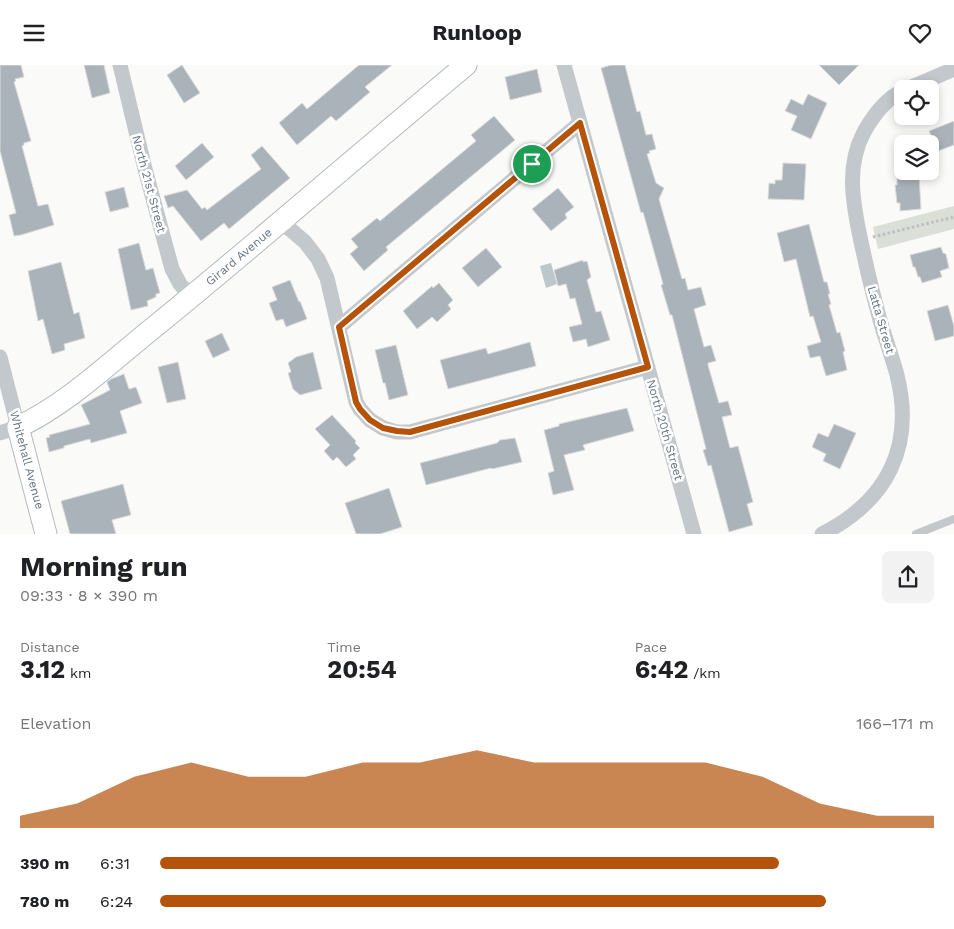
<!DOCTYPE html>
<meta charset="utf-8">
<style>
:root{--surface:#fff;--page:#f2f2f2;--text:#202124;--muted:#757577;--accent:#b45309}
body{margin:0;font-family:"Work Sans",sans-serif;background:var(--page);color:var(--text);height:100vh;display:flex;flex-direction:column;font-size:19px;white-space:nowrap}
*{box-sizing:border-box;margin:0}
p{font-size:16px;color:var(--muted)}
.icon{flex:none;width:28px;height:28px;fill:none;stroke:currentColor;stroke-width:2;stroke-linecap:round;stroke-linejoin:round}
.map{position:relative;height:469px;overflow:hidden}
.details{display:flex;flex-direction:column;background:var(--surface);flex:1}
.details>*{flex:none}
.controls{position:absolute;left:894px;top:15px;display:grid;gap:10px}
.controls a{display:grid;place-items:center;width:45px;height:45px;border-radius:8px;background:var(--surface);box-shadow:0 2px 8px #0003;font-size:25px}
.pin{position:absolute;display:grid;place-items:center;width:42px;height:42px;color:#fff;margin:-21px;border:2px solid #fff;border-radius:50%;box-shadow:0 1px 5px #0007}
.round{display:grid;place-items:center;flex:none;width:52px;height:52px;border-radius:8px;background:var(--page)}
.head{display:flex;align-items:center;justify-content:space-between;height:85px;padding:0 20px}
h1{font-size:28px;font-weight:700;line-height:38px}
.metrics{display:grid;grid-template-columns:repeat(3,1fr);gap:8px;height:85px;padding:5px 20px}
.metrics div{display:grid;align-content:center}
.metrics b{font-size:25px;font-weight:700}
.metrics small{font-size:14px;font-weight:400}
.metrics p{font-size:14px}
.chart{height:140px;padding:10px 20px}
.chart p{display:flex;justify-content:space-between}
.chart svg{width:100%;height:90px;margin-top:5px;fill:var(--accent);opacity:.7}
ul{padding:0 20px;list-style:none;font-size:16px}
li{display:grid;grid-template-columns:80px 60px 1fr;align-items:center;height:38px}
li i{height:12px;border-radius:6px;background:var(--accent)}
header{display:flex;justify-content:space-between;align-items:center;height:65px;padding:0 20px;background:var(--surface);font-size:22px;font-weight:700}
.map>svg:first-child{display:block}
</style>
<header><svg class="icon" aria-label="menu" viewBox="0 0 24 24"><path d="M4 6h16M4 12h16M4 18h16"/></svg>Runloop<svg class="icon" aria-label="heart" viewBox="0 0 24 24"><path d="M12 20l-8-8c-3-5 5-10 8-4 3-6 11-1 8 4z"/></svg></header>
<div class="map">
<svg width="954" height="469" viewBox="0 0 954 469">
<rect width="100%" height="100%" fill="#fafaf8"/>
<path fill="#dadfd7" d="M 954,141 L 954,164 L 878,184 L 873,162 Z"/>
<path fill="#bbc7cb" d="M 551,198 L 557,219 L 546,223 L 540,201 Z"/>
<path fill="#aab3b9" stroke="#dcdcda" d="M 0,0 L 21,0 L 24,12 L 15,14 L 16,16 L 14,17 L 31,76 L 24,78 L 24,80 L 22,81 L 38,141 L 48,139 L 54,160 L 21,170 L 14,171 L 9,150 L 16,148 L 0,86 Z
M 84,0 L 104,0 L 110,28 L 92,33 Z
M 182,0 L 200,28 L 184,38 L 167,10 Z
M 359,0 L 392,0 L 365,22 L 370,27 L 336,56 L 331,51 L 297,80 L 279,58 L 302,38 L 307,44 Z
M 611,0 L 625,0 L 637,47 L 640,46 L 646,70 L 652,69 L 656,84 L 649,86 L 650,88 L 647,89 L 656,118 L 664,123 L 659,134 L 682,214 L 685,213 L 688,225 L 701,222 L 706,240 L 694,244 L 704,282 L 711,280 L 716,296 L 708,298 L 708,300 L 719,338 L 728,336 L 732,350 L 722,352 L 730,383 L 738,381 L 753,437 L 747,439 L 753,460 L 729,467 L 711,400 L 708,401 L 703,385 L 706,384 L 672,250 L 670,250 L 661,220 L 663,219 L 643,147 L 641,148 L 601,3 Z
M 819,0 L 859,0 L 839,20 Z
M 537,4 L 542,27 L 510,35 L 505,12 Z
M 808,29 L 827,38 L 811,74 L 791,65 L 797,51 L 785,46 L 791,34 L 803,40 Z
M 494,51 L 515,75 L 386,182 L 388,185 L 364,206 L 350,189 L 358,182 L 351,174 L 377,153 L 380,156 L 476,76 L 471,70 Z
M 954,56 L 954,80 L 938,86 L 929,66 Z
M 202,78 L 214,92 L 186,115 L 175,101 Z
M 262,81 L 290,113 L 229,164 L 224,158 L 201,176 L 173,141 L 168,143 L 164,131 L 187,125 L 202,144 L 205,142 L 207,145 L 261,104 L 251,90 Z
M 783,98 L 806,99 L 804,135 L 768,134 L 769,118 L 775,119 L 775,115 L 782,115 Z
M 919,109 L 921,144 L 900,146 L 900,138 L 897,138 L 895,120 L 897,120 L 897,111 Z
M 124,122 L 129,142 L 110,147 L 105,127 Z
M 558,123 L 574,142 L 565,149 L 567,153 L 551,166 L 532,144 Z
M 809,159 L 824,217 L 827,217 L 830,229 L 828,229 L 831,239 L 829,240 L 837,268 L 840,267 L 845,286 L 843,287 L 847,305 L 826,311 L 820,291 L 810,293 L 807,281 L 821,277 L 813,251 L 810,252 L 796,194 L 784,197 L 777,168 Z
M 139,178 L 146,205 L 153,203 L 160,228 L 156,229 L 156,232 L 147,236 L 148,241 L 131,245 L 118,184 Z
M 941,182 L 943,188 L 946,189 L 949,203 L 940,206 L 942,212 L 922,218 L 920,212 L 918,212 L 915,202 L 913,202 L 910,190 Z
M 486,183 L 502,202 L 478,222 L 462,203 Z
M 583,195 L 583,197 L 587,196 L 591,212 L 587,215 L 596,247 L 601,246 L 610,275 L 588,282 L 586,274 L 573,277 L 569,262 L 582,259 L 575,233 L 570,234 L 566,219 L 558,221 L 554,205 Z
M 61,197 L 74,249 L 79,247 L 85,273 L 64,279 L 65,285 L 52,289 L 43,254 L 38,256 L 28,206 Z
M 290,215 L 299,237 L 300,236 L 307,254 L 286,262 L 283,254 L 276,256 L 269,238 L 277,235 L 272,222 Z
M 439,218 L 453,235 L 448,240 L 451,244 L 437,257 L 432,252 L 417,264 L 403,246 L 432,221 L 433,223 Z
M 948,240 L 954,261 L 954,271 L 935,276 L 927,246 Z
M 222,268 L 230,285 L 213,293 L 205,276 Z
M 530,277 L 536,301 L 448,324 L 440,295 L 486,283 L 488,289 Z
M 396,280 L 408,330 L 389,335 L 385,318 L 383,318 L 375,285 Z
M 313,287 L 322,324 L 300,330 L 293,324 L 288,308 L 291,307 L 288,298 L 296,292 Z
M 178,297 L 186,334 L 167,338 L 158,302 Z
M 124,309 L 129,324 L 136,322 L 142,338 L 120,346 L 127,368 L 91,378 L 90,374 L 64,381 L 64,383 L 49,387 L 46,373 L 50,372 L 49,370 L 90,359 L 81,340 L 110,325 L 107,317 L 111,314 Z
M 627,343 L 634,366 L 583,380 L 585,385 L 564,390 L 574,425 L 553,430 L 548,408 L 554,406 L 544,365 L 559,361 L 559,359 Z
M 332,350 L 356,376 L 355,378 L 360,383 L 353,390 L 356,394 L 346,402 L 337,392 L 333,396 L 324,386 L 330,380 L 315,364 Z
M 834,359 L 856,368 L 840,404 L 823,396 L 826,389 L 812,382 L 818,368 L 828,372 Z
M 515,373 L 522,397 L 492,404 L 491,403 L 426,420 L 420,398 L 497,378 L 500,375 Z
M 123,419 L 131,450 L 112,455 L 116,469 L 70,469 L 61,436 Z
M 389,423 L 402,462 L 380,469 L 356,469 L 345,438 Z"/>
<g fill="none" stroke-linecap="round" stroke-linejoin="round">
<g stroke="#b3babf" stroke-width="23">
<g id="secondary">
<path id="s1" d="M 46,469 L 18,362 C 68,339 115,293 158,259 C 262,174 363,86 466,0"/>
</g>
</g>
<path stroke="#bbbfc2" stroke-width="3" stroke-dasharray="2.5 2.5" stroke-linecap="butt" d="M 873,172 L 954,152"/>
<path stroke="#c3c8cc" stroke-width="8" d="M 916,469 L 954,454"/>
<path stroke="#c3c8cc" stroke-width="15" d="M 120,0 L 145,104 L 172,204 L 180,219 L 191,232
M 564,0 L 694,469
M 907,24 L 954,4
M 279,157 L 291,165 L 305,177 L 318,194 L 327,213 L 356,337 L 360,344 L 370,355 L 383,363 L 397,367 L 410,367 L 648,302
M 339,262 L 580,58
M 0,292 L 18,362 L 0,368
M 822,469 C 887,436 915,382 897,310 C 892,291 885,273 880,255 C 872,226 865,196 859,167 C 852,132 847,99 864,67 C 873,51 886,34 902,26"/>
<use href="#secondary" stroke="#fff" stroke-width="21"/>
</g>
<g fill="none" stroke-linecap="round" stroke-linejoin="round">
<g stroke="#fff" stroke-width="10">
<path id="route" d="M 580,58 L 648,302 L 410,367 L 397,366 L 383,363 L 370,355 L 360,344 L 356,337 L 339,262 Z"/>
</g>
<use href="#route" stroke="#b45309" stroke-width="6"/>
</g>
<g text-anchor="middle" stroke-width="5" stroke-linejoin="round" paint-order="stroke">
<g font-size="12" fill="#657683" stroke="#fff">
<text transform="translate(149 119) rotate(75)" y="4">North 21st Street</text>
<text dy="4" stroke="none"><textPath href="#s1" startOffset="390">Girard Avenue</textPath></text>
<text transform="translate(881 255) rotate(74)" y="4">Latta Street</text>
<text transform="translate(665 365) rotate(74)" y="4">North 20th Street</text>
<text transform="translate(27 395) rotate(75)" y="4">Whitehall Avenue</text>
</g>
</g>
</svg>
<div class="controls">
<a><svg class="icon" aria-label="locate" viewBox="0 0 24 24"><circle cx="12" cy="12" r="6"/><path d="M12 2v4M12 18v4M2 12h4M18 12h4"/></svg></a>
<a><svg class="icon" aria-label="layers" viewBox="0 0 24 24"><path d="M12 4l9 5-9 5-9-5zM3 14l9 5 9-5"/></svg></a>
</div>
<div class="pin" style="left:532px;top:99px;background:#1e9e55"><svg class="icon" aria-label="arrive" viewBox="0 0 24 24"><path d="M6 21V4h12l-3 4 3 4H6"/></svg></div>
</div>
<section class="details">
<div class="head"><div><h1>Morning run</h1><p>09:33 · 8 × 390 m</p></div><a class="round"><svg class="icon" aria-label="share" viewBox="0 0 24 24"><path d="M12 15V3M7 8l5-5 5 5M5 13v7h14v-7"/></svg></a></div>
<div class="metrics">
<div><p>Distance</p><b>3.12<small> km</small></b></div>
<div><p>Time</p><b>20:54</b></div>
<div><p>Pace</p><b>6:42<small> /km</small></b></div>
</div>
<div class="chart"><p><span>Elevation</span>166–171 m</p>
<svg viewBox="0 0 160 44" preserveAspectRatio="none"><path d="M0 44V38L10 32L20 19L30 12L40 19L50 19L60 12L70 12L80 6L90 12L100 12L110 12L120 12L130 19L140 32L150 38L160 38V44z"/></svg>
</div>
<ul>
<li><b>390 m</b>6:31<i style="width:80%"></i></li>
<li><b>780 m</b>6:24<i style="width:86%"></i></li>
</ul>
</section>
